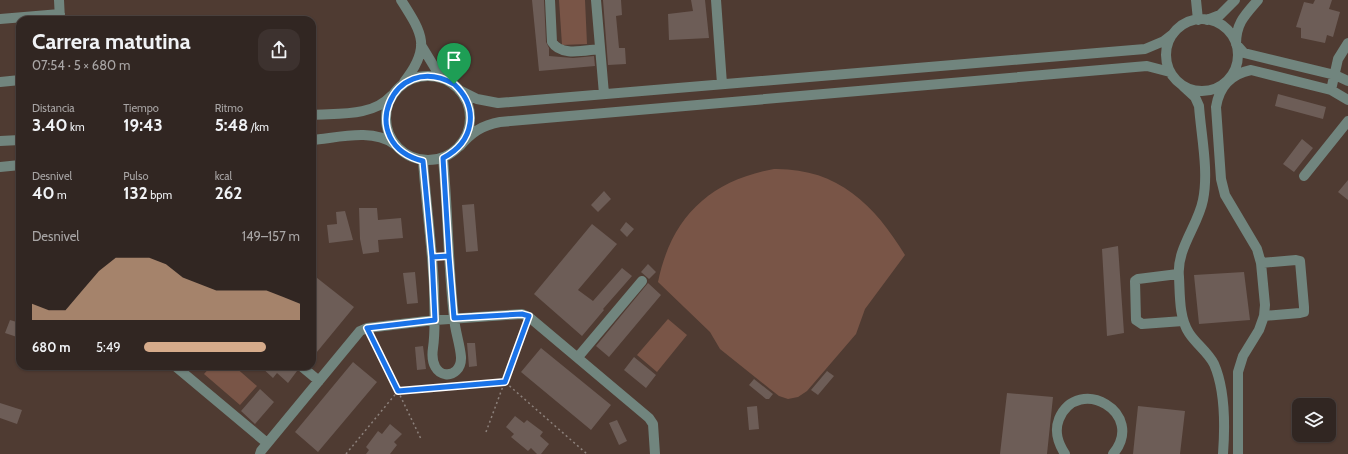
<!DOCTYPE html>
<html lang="es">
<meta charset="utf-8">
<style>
:root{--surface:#312622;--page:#3d322f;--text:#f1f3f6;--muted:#a8a5a5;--line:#4c4340;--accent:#d6ab8b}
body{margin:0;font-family:Cabin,sans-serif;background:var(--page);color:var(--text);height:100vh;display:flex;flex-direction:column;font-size:15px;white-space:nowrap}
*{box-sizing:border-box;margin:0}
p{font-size:13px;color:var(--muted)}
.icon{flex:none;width:22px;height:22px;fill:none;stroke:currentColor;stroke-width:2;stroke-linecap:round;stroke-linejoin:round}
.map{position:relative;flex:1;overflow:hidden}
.sheet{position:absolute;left:16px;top:16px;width:300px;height:354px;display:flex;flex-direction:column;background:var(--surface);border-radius:12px;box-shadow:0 1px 3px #0004,0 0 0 1px var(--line)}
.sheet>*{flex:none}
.controls{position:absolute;left:1292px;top:398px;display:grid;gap:8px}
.controls a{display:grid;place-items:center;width:44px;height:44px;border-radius:8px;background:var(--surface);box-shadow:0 1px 3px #0004,0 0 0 1px var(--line);font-size:20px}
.pin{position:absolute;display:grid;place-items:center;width:34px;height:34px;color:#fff;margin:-41px -17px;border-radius:50% 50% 50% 0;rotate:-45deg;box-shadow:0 0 4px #0007}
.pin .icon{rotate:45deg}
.round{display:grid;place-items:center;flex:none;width:42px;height:42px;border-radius:12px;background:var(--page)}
.headline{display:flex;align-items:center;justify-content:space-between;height:68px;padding:0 16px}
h1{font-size:22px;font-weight:800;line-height:30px}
.metrics{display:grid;grid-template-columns:repeat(3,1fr);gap:6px;height:68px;padding:4px 16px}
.metrics div{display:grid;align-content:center}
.metrics b{font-size:17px;font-weight:800}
.metrics small{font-size:11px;font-weight:400}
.metrics p{font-size:11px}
.chart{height:112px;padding:8px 16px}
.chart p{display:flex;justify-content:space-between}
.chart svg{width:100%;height:72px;margin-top:4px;fill:var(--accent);opacity:.7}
ul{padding:0 16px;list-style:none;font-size:13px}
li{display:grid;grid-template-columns:64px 48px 1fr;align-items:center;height:30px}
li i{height:10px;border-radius:5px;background:var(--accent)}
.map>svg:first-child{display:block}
</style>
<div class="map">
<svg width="1348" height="454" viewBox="0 0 1348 454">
<rect width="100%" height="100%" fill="#41332d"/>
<path fill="#4f3b32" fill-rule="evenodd" d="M 0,0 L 1348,0 L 1348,454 L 0,454 ZM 20,20 L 312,20 L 312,366 L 20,366 ZM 1299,405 L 1329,405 L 1329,435 L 1299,435 Z"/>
<path fill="#795547" d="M 559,0 L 585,0 L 587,44 L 562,45 Z
M 774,169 C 837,168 874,204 905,255 L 865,309 L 856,334 L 807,391 L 798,397 L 788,399 L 779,396 L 770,389 L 720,349 L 710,332 L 658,282 C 671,218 709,181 774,169 Z
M 668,319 L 687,335 L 657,372 L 637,355 Z
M 211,366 L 234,366 L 257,386 L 240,405 L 204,374 Z"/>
<path fill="#6d5d57" d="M 532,0 L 544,0 L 546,42 L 549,48 L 549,56 L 573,58 L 594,56 L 595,66 L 539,71 Z
M 603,0 L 621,0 L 622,15 L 616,16 L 619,48 L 625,48 L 626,64 L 608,65 Z
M 691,0 L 705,0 L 709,38 L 669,40 L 668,14 L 693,11 Z
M 1315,0 L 1332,0 L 1329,9 L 1340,12 L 1333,37 L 1327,35 L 1325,43 L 1301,38 L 1301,28 L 1296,27 L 1304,2 L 1313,4 Z
M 1278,94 L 1326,107 L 1323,119 L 1275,106 Z
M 1302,139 L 1313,148 L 1294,172 L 1283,164 Z
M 1348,180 L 1348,200 L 1338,192 Z
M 604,191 L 611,199 L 598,212 L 591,205 Z
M 474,204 L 478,251 L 466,252 L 462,205 Z
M 359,208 L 377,208 L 378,220 L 401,218 L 403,238 L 378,240 L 379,252 L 363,254 L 360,239 Z
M 345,211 L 353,240 L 329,243 L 327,225 L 337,224 L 336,212 Z
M 626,222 L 634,229 L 627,237 L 620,230 Z
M 592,224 L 617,244 L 578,290 L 593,301 L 622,268 L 632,276 L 603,309 L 604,310 L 582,336 L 534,294 Z
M 1118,246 L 1124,333 L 1107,336 L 1102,249 Z
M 648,264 L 656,272 L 649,279 L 641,272 Z
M 415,272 L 418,303 L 407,304 L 403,273 Z
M 1244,272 L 1250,320 L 1199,324 L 1194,275 Z
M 312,274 L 354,307 L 312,358 Z
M 648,283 L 661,295 L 609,357 L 596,346 Z
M 10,320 L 20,323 L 20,338 L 5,333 Z
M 467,343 L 475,343 L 477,366 L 469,367 Z
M 423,346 L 426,369 L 417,370 L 415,347 Z
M 541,348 L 611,405 L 591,430 L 521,372 Z
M 634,357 L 656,375 L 646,388 L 624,370 Z
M 353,362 L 377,382 L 318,452 L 295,432 Z
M 260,366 L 292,366 L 297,371 L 288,383 L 277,373 L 273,378 Z
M 827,371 L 834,376 L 818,395 L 811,390 Z
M 754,379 L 773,394 L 769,399 L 766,399 L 749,385 Z
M 260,389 L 274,402 L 255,424 L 241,411 Z
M 1007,393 L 1053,397 L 1047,454 L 1000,454 Z
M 0,403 L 22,410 L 17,424 L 0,418 Z
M 757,406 L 759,429 L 749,430 L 747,407 Z
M 1138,406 L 1185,411 L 1180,454 L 1133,454 Z
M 515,416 L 524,423 L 527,420 L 543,432 L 540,436 L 549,444 L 541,454 L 537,454 L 531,448 L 528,451 L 511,437 L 514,434 L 506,427 Z
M 617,420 L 627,441 L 619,445 L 609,423 Z
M 390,424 L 402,434 L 394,442 L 397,445 L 390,454 L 366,454 L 369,450 L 366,447 L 378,431 L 382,434 Z"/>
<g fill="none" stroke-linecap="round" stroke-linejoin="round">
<path stroke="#8c807b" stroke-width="1.5" stroke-dasharray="2 3" stroke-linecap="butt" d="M 372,337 L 421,439
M 486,432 L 525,327
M 346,454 L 398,391 L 505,382 L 587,454"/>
<path stroke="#71857e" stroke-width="10" d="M 59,0 L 60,20
M 401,0 C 422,33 432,47 404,82
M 550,0 L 552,42 C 561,57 585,50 600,49
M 596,0 L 604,94
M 716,0 L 722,84
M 1196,0 L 1198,20
M 1258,0 C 1245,15 1236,23 1236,44 L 1244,53 L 1335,75 L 1348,81
M 0,19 L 60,14
M1166 55a36 36 0 1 1 72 0a36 36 0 1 1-72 0Z
M 1207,20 L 1220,15 L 1235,0
M 421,45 L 435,68 L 447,80
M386 118a42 42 0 1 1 84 0a42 42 0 1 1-84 0Z
M 0,82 L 20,80
M 1183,86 L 1195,97 L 1199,106 C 1201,135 1209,171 1203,200 C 1198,226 1176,249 1179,277 C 1180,295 1179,318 1189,333 C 1196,344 1208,352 1214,364 C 1225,389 1225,427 1223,454
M 459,90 L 477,99 L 498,103 L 1145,49 L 1164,41 L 1173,34
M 1331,90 L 1338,59 L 1348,43
M 312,115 C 338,113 372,117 391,96
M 312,140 C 337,138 372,128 394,144
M 0,141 L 20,140
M 460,146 C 471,133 482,125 500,122 L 1147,66 L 1170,72
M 423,161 C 426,203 432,245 434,287 C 434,308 436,327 433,348 C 428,382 462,381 461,357 C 460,344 455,331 454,318 C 448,265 448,211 443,158
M 0,167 L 20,165
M 1304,176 L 1348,121
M 1261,263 L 1296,260 L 1300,261 L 1304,307 L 1304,312 L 1300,313 L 1264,316
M 1178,274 L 1138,279 L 1135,281 L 1136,320 L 1142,324 L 1183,321
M 578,357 L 642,281
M 175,366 L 267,443
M 301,366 L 319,381
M 260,454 L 261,451 L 360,331 L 367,328 L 435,320 L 522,314 L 529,317 L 649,418 L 653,424 L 655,454
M 1065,454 C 1058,443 1054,432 1059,419 C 1078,374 1147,413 1113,454
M 1238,454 L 1238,372 L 1243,356 L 1259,330 L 1264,316 L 1265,305 L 1261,263 L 1257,249 L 1225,195 L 1221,179 L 1216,107 C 1219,87 1231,74 1251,70 L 1331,90 L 1348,100"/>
</g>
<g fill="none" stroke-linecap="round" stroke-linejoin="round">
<g stroke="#fff" stroke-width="8">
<path id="route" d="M 454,84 C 392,49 354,144 423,161 L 432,257 L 449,256 L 454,318 L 522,314 L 529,316 L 505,382 L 398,391 L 367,328 L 435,320 L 432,257 L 449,256 L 443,158 C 474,142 480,108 454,84"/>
</g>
<use href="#route" stroke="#1a73e8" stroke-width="5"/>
</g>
</svg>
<div class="controls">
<a><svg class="icon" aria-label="layers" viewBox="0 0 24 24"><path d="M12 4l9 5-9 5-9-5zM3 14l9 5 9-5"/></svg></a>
</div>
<div class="pin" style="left:454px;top:84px;background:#1e9e55"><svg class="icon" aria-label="arrive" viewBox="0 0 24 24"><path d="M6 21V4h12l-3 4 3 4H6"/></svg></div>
<section class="sheet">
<div class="headline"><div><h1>Carrera matutina</h1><p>07:54 · 5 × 680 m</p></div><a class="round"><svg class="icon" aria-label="share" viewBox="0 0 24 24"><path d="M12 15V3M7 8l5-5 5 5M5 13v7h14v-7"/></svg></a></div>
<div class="metrics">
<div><p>Distancia</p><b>3.40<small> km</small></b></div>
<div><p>Tiempo</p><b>19:43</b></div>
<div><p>Ritmo</p><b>5:48<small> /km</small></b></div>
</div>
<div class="metrics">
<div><p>Desnivel</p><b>40<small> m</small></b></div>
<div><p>Pulso</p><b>132<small> bpm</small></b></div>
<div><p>kcal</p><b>262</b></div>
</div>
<div class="chart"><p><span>Desnivel</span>149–157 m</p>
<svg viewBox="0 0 160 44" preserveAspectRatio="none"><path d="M0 44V34L10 38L20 38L30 26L40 14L50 6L60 6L70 6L80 10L90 18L100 22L110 26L120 26L130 26L140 26L150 30L160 34V44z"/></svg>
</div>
<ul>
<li><b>680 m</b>5:49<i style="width:78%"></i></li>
</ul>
</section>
</div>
